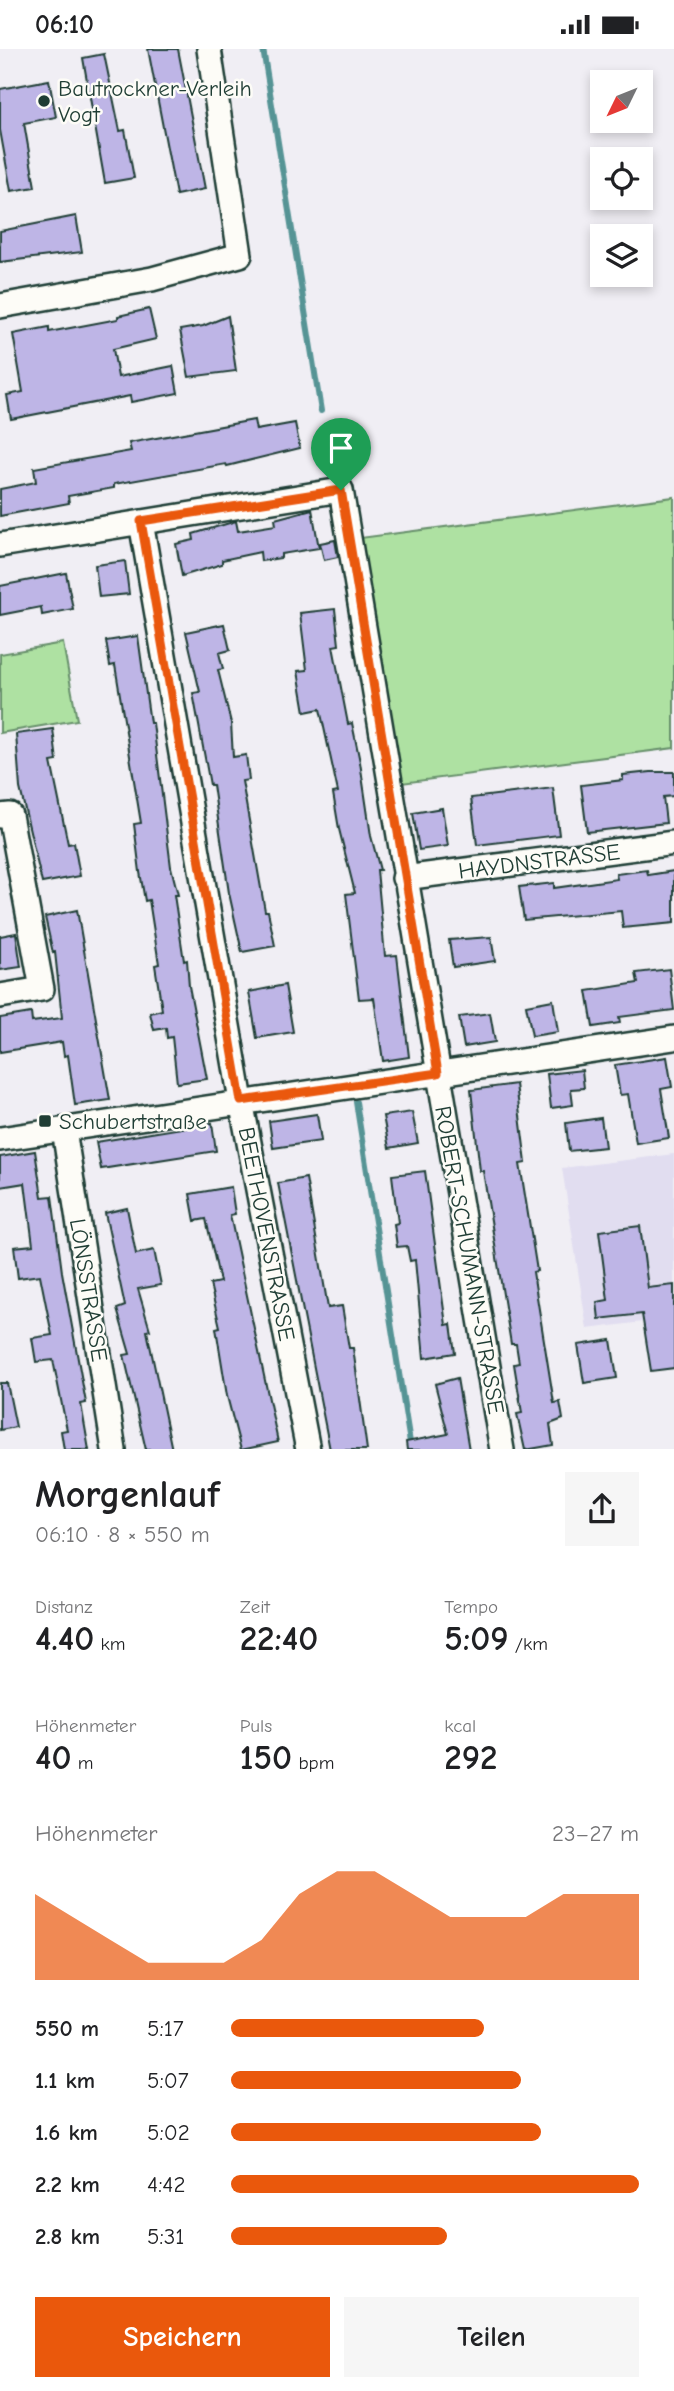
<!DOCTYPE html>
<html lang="de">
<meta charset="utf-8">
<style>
:root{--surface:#fff;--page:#f6f6f6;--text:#202124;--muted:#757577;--accent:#ea580c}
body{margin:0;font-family:"Comic Neue",sans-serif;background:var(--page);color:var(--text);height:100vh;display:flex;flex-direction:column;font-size:26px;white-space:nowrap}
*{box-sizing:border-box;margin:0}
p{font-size:23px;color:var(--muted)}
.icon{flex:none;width:38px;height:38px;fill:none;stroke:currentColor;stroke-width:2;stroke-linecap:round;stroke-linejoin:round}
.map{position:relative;height:1400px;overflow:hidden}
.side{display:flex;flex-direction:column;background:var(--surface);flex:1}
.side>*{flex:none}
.needle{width:46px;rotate:227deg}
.fabs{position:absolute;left:590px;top:21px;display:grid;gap:14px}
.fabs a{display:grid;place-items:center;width:63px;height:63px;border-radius:0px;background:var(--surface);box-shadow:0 4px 10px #0003;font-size:35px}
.pin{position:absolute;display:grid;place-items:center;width:60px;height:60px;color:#fff;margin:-72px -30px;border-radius:50% 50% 50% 0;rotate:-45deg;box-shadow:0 0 7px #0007}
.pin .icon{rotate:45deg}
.round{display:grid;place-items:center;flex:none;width:74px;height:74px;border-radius:0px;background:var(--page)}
.overview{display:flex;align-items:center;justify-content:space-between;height:119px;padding:0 35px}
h1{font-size:38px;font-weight:700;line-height:52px}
.stats{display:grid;grid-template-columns:repeat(3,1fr);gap:10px;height:119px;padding:7px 35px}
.stats div{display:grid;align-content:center}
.stats b{font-size:35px;font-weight:700}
.stats small{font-size:19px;font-weight:400}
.stats p{font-size:19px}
.chart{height:196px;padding:14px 35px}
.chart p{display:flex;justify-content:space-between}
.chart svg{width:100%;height:126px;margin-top:7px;fill:var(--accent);opacity:.7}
.cta{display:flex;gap:14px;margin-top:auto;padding:14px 35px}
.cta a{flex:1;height:80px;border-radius:0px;background:var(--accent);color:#fff;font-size:28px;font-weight:700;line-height:80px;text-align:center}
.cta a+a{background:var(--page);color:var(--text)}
ul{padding:0 35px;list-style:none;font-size:23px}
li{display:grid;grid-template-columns:112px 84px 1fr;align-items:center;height:52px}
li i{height:18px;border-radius:9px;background:var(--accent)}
.status{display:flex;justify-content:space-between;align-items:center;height:49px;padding:0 35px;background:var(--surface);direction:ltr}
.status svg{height:19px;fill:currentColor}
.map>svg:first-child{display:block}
</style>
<div class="status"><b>06:10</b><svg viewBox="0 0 49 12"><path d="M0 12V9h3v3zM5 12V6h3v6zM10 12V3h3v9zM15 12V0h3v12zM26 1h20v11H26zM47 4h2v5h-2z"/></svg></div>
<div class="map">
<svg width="674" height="1401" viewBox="0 0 674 1401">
<rect width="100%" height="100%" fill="#f0eef4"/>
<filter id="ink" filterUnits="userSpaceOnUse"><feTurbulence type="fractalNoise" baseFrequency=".0143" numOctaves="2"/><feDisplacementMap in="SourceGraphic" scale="14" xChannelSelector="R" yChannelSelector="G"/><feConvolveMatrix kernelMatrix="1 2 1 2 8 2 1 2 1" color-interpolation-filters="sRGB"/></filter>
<g filter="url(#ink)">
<path fill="#e1ddf0" d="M 674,1105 L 674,1269 L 587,1280 L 562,1119 Z"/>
<path fill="#aee1a2" stroke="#668f6b" stroke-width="2" d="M 674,448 L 674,699 L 402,734 L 360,489 Z
M 63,594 L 77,671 L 0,684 L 0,605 Z"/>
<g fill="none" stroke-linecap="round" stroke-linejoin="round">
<path stroke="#579495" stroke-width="6" d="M 263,0 L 321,362
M 356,1053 L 411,1400"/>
</g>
<path fill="#beb5e6" stroke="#1f3d34" stroke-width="2" d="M 148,0 L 178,0 L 205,140 L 176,146 Z
M 104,5 L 120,82 L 125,81 L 134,129 L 105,134 L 83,9 Z
M 49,31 L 56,68 L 24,74 L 35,138 L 11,142 L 0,81 L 0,40 Z
M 76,167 L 82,203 L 0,213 L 0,182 Z
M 149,260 L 156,290 L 113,300 L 118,328 L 173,317 L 178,344 L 131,353 L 130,347 L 11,370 L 7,346 L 23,343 L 13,285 L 49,278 L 49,283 L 118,270 L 118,267 Z
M 228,267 L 236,322 L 189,328 L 180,281 L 203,277 Z
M 254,371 L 256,381 L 295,374 L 300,399 L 227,417 L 226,415 L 114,435 L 114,439 L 68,447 L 69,454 L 0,467 L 0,440 L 36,433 L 34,419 L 131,402 L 129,394 Z
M 312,460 L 319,499 L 281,505 L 281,509 L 261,512 L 260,503 L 222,511 L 222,515 L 182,527 L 176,495 L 194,491 L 193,485 L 236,472 L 238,482 L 276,476 L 275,470 Z
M 335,491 L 338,508 L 324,511 L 320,494 Z
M 125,512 L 129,545 L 99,548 L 95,516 Z
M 66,524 L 73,560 L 42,566 L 41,558 L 0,566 L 0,537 Z
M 335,560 L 339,596 L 333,597 L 348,675 L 352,674 L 360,713 L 371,787 L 380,821 L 377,821 L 385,907 L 397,906 L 409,1008 L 383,1012 L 374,949 L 359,950 L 346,845 L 355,844 L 339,780 L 333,744 L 338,743 L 320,660 L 305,663 L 298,622 L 307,621 L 300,564 Z
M 224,575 L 230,601 L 219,604 L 223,620 L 218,621 L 231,674 L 233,708 L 246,706 L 249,731 L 242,732 L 265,862 L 268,862 L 275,897 L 242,903 L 229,844 L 213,736 L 210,736 L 193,644 L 200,643 L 186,583 Z
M 138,587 L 150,674 L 153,674 L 171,818 L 178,846 L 174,846 L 184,912 L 187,911 L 189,937 L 207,1030 L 177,1034 L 172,988 L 167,989 L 166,979 L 154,981 L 150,964 L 162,961 L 155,916 L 159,915 L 149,851 L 145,852 L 140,823 L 134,775 L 141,774 L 115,616 L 110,617 L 106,592 Z
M 53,680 L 57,712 L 51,713 L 68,795 L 74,794 L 80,827 L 42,834 L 20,739 L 16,685 Z
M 651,723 L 674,723 L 674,747 L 663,748 L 666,774 L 587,783 L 581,736 L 623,731 L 623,726 Z
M 553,739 L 559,786 L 477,796 L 471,749 Z
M 442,759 L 448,797 L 419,801 L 413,764 Z
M 647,821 L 648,826 L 674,822 L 674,874 L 623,879 L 621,862 L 524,871 L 519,838 L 554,834 L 554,839 L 617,830 L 616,825 Z
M 77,861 L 110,1051 L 75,1056 L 68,1006 L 64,1007 L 62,993 L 0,1003 L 0,969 L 31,964 L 32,973 L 62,969 L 55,903 L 53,904 L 45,868 Z
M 16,884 L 21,918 L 0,921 L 0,887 Z
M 491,888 L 495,912 L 453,918 L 449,891 Z
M 669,920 L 674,961 L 619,968 L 620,974 L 593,978 L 587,942 L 638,934 L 636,924 Z
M 285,936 L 293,983 L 257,989 L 249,943 Z
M 553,951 L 558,983 L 532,987 L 526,956 Z
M 490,964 L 495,993 L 464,998 L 459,968 Z
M 667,1008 L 672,1038 L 661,1040 L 669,1089 L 636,1094 L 628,1045 L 620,1046 L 615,1016 Z
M 582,1021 L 584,1039 L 571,1040 L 573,1056 L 551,1059 L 547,1025 Z
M 516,1035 L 526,1114 L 520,1115 L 537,1222 L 533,1223 L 554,1354 L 560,1353 L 563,1370 L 550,1375 L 553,1396 L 525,1401 L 517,1365 L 522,1364 L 514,1315 L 519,1314 L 516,1295 L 511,1295 L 483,1122 L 480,1122 L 471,1041 Z
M 412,1063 L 418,1094 L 389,1099 L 383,1067 Z
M 317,1065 L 321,1092 L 273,1099 L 269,1072 Z
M 601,1069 L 605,1098 L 569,1102 L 566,1074 Z
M 212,1074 L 216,1102 L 101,1120 L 96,1093 Z
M 35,1102 L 42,1148 L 52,1147 L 62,1223 L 86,1354 L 81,1355 L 89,1401 L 64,1401 L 61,1382 L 67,1381 L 53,1311 L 36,1313 L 32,1289 L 52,1286 L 40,1226 L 18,1229 L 14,1198 L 33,1196 L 25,1134 L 0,1138 L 0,1108 Z
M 425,1122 L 446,1276 L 451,1275 L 455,1304 L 424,1309 L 415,1211 L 410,1212 L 407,1197 L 397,1198 L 394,1175 L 398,1174 L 392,1126 Z
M 306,1129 L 328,1259 L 342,1257 L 349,1299 L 353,1299 L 367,1401 L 330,1401 L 278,1134 Z
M 231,1138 L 235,1165 L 230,1166 L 278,1393 L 241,1401 L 227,1347 L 216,1279 L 220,1278 L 210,1235 L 220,1233 L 206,1170 L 195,1172 L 190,1145 Z
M 127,1159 L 136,1205 L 154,1201 L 161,1236 L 138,1240 L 150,1281 L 147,1282 L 172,1401 L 146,1401 L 124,1306 L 130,1305 L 117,1260 L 125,1257 L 105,1164 Z
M 640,1177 L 648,1239 L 674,1236 L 674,1319 L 651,1322 L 642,1265 L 599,1270 L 597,1253 L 608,1251 L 599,1182 Z
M 611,1291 L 617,1329 L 584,1334 L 578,1296 Z
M 457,1329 L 469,1401 L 407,1401 L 406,1393 L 448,1385 L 435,1335 Z
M 0,1334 L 7,1334 L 16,1378 L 0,1381 Z"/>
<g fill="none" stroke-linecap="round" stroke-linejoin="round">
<g stroke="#1f3d34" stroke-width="28">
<path id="minor" d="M 0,257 L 152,230 L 240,206 L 209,0
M 141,473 L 241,1052 L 308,1401
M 0,496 L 341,441 L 502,1401
M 0,767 L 10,766 L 42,940 L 0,947
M 404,829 L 674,794
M 64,1081 L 114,1401
M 0,1090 L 674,989"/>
</g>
<use href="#minor" stroke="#fdfcf7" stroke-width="23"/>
</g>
</g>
<g fill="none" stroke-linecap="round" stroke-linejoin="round" filter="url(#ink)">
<g stroke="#fff" stroke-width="14">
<path id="route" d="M 341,441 L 438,1024 L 241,1052 L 141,472 Z"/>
</g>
<use href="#route" stroke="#ea580c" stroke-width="9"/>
</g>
<g fill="#1f3d34" stroke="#fdfcf7" stroke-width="2.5">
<circle cx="44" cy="52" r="7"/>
<rect x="38" y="1065" width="14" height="14" rx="3.5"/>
</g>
<g text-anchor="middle" stroke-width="5" stroke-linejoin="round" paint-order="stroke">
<g font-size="23" fill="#1f3d34" stroke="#fdfcf7" text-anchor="start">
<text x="58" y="47">Bautrockner-Verleih<tspan x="58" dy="26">Vogt</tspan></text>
<text x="59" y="1080">Schubertstraße</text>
</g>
<g font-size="23" fill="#1f3d34" stroke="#fdfcf7">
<text transform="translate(539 812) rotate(-7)" y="8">HAYDNSTRASSE</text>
<text transform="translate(267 1185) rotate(79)" y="8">BEETHOVENSTRASSE</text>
<text transform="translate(470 1211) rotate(80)" y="8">ROBERT-SCHUMANN-STRASSE</text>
<text transform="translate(89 1241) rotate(81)" y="8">LÖNSSTRASSE</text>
</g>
</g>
</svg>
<div class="fabs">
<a><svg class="needle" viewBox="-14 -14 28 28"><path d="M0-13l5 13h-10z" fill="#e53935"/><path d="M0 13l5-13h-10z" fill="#757577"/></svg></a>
<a><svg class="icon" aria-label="locate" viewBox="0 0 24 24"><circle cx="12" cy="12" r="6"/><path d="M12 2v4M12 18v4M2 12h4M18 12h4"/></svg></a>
<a><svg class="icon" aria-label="layers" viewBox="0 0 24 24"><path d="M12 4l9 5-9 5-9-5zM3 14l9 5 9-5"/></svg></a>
</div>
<div class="pin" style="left:341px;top:441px;background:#1e9e55"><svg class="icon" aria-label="arrive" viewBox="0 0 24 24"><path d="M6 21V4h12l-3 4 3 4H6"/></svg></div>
</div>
<section class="side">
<div class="overview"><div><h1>Morgenlauf</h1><p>06:10 · 8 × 550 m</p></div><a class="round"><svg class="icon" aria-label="share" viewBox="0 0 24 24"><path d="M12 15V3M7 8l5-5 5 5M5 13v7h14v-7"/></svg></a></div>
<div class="stats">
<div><p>Distanz</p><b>4.40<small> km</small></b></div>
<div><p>Zeit</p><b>22:40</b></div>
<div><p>Tempo</p><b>5:09<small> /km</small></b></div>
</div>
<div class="stats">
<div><p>Höhenmeter</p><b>40<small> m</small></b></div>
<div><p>Puls</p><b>150<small> bpm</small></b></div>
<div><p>kcal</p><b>292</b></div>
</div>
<div class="chart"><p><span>Höhenmeter</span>23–27 m</p>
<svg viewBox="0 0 160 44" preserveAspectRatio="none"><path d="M0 44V14L10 22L20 30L30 38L40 38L50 38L60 30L70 14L80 6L90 6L100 14L110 22L120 22L130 22L140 14L150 14L160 14V44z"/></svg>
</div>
<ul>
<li><b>550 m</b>5:17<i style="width:62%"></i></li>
<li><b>1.1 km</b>5:07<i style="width:71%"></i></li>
<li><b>1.6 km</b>5:02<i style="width:76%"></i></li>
<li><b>2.2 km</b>4:42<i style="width:100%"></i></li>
<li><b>2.8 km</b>5:31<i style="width:53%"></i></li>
</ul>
<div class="cta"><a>Speichern</a><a>Teilen</a></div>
</section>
